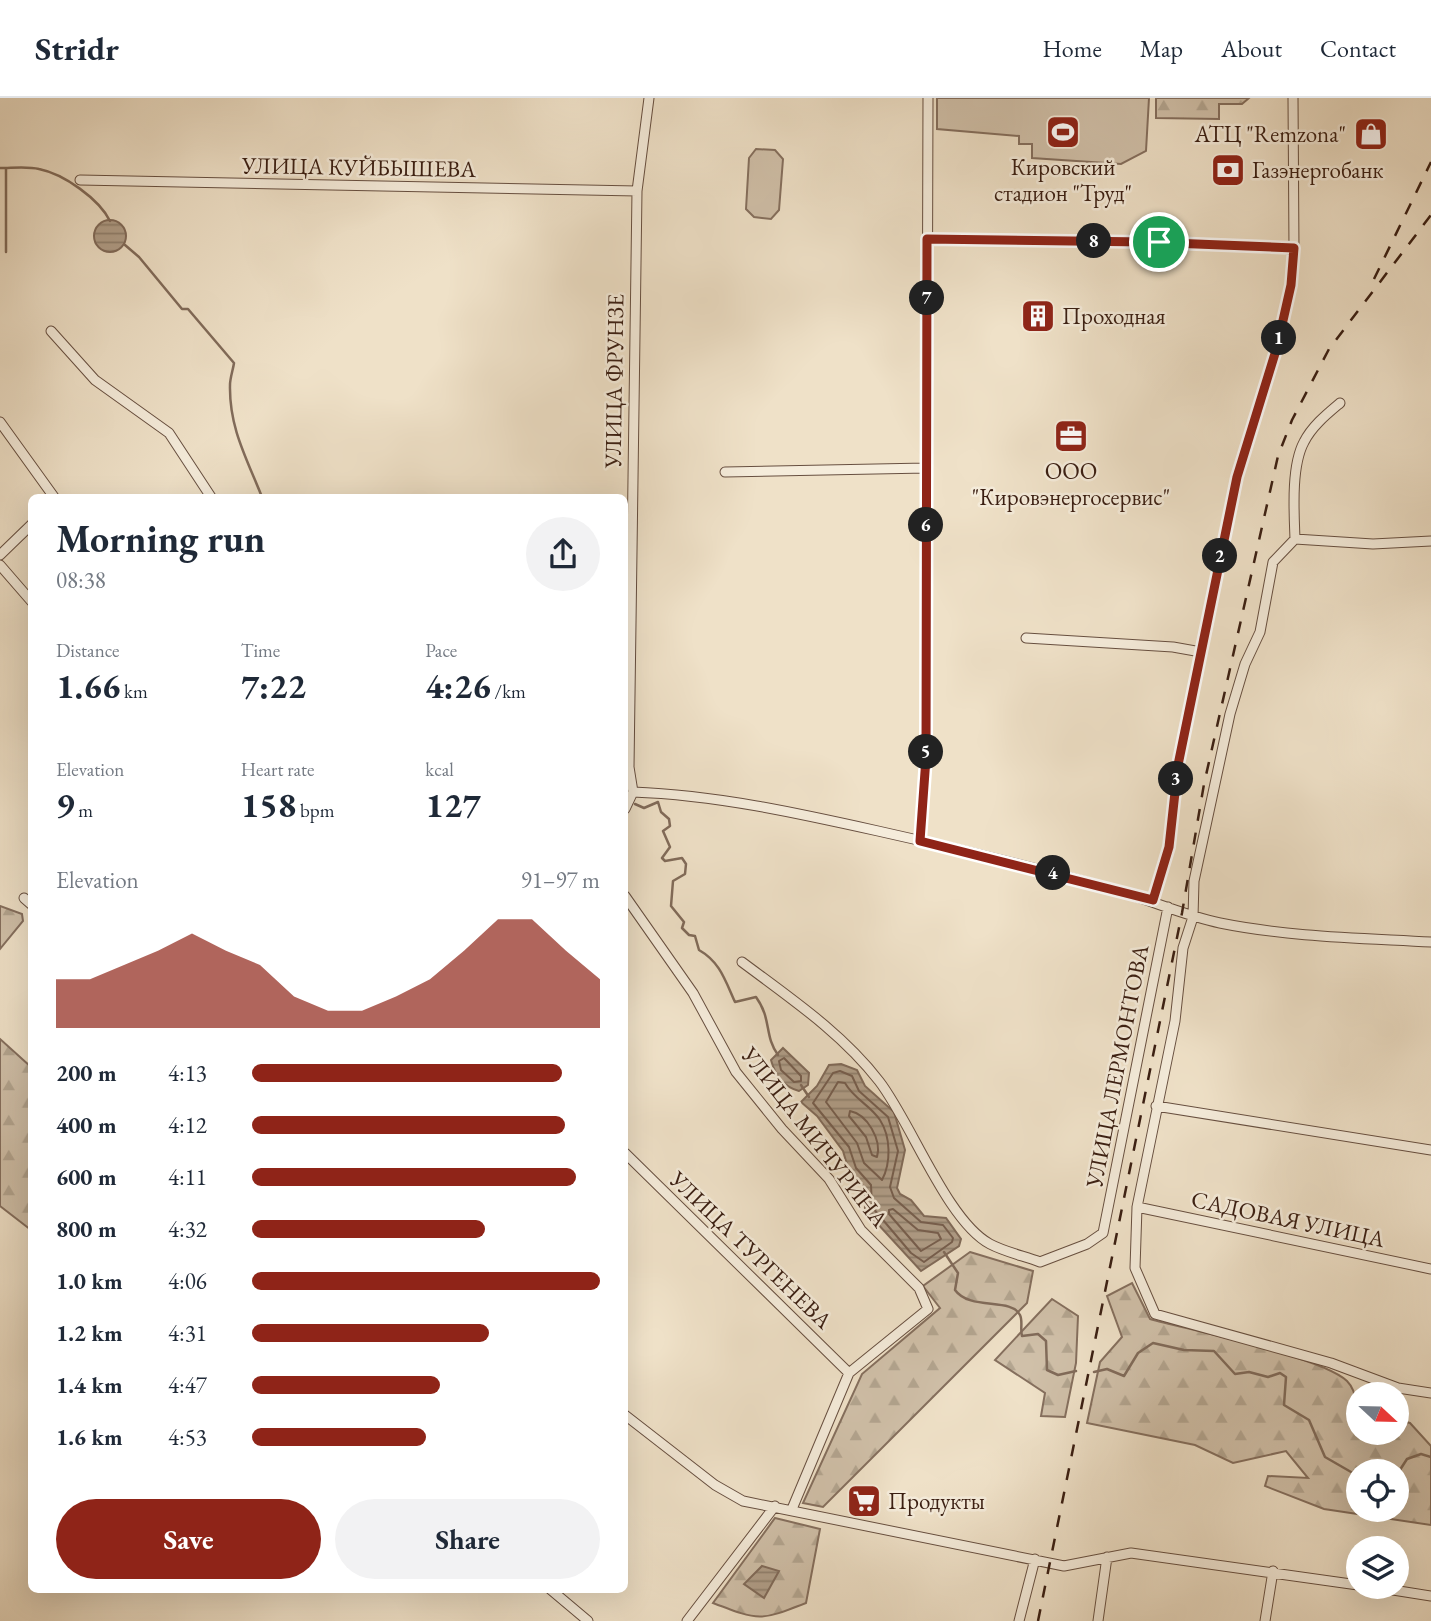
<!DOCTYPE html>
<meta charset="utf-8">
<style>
:root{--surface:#fff;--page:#f2f2f3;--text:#1f2937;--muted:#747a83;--line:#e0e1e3;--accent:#8f2418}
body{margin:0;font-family:"EB Garamond",serif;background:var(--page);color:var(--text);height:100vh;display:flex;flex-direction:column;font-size:26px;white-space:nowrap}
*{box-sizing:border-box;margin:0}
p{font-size:23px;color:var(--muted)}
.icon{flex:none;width:38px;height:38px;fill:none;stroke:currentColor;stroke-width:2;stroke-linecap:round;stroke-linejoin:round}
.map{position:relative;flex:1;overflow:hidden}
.side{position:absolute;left:28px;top:396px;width:600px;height:1099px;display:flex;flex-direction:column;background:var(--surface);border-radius:10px;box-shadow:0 7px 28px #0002}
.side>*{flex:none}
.needle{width:46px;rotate:112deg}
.controls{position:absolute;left:1346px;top:1284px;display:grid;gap:14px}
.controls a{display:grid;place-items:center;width:63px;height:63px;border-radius:50%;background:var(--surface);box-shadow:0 7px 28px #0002;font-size:35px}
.pin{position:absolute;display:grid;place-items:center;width:60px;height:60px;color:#fff;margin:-30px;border:4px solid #fff;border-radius:50%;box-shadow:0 2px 7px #0007}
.km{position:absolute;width:35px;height:35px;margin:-18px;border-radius:50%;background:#222;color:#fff;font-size:19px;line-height:35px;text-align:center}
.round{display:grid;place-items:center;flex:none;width:74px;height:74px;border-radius:37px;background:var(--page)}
.overview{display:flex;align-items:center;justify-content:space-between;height:119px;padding:0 28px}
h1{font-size:38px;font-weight:700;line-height:52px}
.figures{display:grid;grid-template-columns:repeat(3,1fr);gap:10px;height:119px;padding:7px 28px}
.figures div{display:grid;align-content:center}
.figures b{font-size:35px;font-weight:700}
.figures small{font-size:19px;font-weight:400}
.figures p{font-size:19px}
.chart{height:196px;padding:14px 28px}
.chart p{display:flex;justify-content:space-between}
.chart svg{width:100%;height:126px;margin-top:7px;fill:var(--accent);opacity:.7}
.button{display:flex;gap:14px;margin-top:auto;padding:14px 28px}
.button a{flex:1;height:80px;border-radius:42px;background:var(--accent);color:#fff;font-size:28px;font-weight:700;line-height:80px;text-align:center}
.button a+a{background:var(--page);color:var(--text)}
ul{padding:0 28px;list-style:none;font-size:23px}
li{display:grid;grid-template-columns:112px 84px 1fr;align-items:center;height:52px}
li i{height:18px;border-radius:9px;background:var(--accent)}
header{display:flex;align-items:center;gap:42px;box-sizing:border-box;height:98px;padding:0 35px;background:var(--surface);border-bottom:2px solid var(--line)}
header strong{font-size:33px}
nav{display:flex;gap:38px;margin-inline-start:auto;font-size:24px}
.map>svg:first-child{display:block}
</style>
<header>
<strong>Stridr</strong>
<nav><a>Home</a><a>Map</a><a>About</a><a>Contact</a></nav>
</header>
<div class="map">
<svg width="1431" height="1523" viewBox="0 0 1431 1523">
<defs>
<pattern id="forest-firs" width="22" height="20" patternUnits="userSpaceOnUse" patternTransform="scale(1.75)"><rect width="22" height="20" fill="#d0c0a9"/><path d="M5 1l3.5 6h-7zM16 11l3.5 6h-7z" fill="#b3a590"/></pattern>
<pattern id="water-rules" width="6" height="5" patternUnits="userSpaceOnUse" patternTransform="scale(1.75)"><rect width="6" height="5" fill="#b19f8a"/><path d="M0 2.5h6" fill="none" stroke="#91816f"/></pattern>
</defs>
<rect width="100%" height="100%" fill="#efe1c8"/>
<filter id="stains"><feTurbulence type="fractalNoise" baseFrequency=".00286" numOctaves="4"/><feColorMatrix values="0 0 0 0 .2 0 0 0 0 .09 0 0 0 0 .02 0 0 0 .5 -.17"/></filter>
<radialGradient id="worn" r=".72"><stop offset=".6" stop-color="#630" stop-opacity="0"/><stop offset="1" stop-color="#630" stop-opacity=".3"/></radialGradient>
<path fill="url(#forest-firs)" stroke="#856f5e" stroke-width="2" fill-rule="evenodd" d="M 1156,0 L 1249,0 L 1242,6 L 1219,6 L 1219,21 L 1156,20 Z
M 0,808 L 22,816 L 23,823 L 0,851 Z
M 0,941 L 31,969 L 31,1132 L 0,1108 Z
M 970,1154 L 1033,1173 L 1027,1205 L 823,1409 L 803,1405 L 862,1276 L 940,1210 L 923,1188 Z
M 1132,1185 L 1150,1221 C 1190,1232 1322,1259 1347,1283 C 1359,1295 1358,1320 1358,1335 L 1396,1335 L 1397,1322 L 1410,1325 L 1431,1348 L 1431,1427 L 1324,1411 L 1265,1388 L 1268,1378 L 1308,1380 L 1286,1353 L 1233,1365 L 1195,1347 L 1087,1325 L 1100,1264 L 1122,1239 L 1107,1198 ZM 1358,1374 L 1396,1374 L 1396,1412 L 1358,1412 Z
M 1052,1201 L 1078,1218 L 1076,1265 L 1065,1319 L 1041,1318 L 1045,1295 L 995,1262 Z
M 775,1420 L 820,1431 L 806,1505 C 760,1523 760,1523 713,1505 Z"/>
<path fill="#d0c0a9" stroke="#856f5e" stroke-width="2" d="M 937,0 L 1149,0 L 1146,53 L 1121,66 L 1032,60 L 1032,46 L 1019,46 L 1019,38 L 937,31 Z
M 756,51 L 775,52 L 783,61 L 779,112 L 771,121 L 754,119 L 746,111 L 749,60 Z"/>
<path fill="url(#water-rules)" stroke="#816b5a" stroke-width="2" d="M94 138a16 16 0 1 1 32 0a16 16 0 1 1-32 0Z
M 783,950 L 809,975 L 808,987 L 799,993 C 784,989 775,977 771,962 Z
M 841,966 L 857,972 L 865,988 L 894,1014 L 905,1052 L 897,1090 L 900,1096 L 911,1102 L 924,1118 L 946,1120 L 961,1141 L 959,1148 L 921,1173 L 865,1112 L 865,1090 L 849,1073 L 843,1053 L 817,1018 L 801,1004 L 817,988 L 829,967 Z
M 762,1468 L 779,1473 L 764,1500 L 744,1486 Z"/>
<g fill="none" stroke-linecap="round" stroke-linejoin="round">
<path stroke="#765e4e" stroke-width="2" d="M 784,960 L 801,978 L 801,983 L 794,984 L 781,972 L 779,963 Z
M 840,973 L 852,978 L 859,993 L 888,1019 L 898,1053 L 890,1089 L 894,1100 L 921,1124 L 943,1127 L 953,1140 L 952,1144 L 924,1164 L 911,1155 L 872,1109 L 871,1087 L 856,1070 L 849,1049 L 813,1005 L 833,975 Z
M 838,984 L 845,985 C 854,1001 870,1007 880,1022 C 891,1039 891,1065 882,1082 L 864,1065 L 857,1045 L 826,1004 Z
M 850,1013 C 867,1016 882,1042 877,1059 L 872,1057 L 866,1039 L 849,1018 Z
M 893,1111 L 918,1132 L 938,1135 L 941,1141 L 921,1153 L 889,1116 L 889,1112 Z"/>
<path stroke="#816b5a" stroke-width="2.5" d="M 0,70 C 12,70 28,68 39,71 C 64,76 99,101 110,123
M 125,147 L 139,159 L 182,211 L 188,211 L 234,265 C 233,272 230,280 230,287 C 229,330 247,361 262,399
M 6,154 L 6,70
M 635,706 L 644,710 L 658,704 L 661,714 L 669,721 L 670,728 L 663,733 L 670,749 L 662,760 L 665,763 L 682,760 L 686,766 L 685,776 L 673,783 L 671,808 L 684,824 L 682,830 L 689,837 L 695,838 L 699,852 C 720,864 725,882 735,904 L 756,899 C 772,921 764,938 778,957
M 801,987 L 809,999
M 944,1154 L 958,1175 L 955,1192 C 970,1213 1011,1199 1020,1217 C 1023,1223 1020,1231 1022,1238 L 1038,1236 L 1046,1243 L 1047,1272 L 1058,1277 L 1076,1273
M 1094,1274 L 1107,1271 L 1124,1278 L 1138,1255 L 1153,1245 L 1184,1252 L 1214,1253 L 1235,1276 L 1249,1274 L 1268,1279 L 1280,1275 L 1286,1279 L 1284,1307 L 1309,1322 L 1325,1359 L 1358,1378
M 1396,1378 L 1407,1361 L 1421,1356 L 1431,1359"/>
<g stroke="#674f40" stroke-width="11">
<path id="minor" d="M 80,82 L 637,93
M 927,141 L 1146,144 L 1294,151
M 51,233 L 95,282 L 169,335 L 211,399
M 1340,305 C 1327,316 1312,328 1304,344 C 1291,368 1294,414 1295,441 L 1273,464 L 1260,534 L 1245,566 L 1230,616 L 1194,783 L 1193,819 L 1183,850 L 1175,923 L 1137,1109 L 1135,1170 L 1155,1216 L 1331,1265 L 1398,1290 L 1431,1295
M 0,324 L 54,399
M 725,374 L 926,370
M 1295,441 L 1373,446 L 1431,443
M 0,457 L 32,426
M 0,467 L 32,504
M 1026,540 L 1173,549 L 1201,554
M 633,694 C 716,697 797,715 878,733 C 954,750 1030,768 1104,789 C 1144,799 1181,817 1220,825 C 1289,839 1361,840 1431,844
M 633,694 L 629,669 L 637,93 L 649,0
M 625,711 L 633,694
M 920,743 L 926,660 L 928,0
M 625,798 L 693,895 L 736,974 L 782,1031 L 829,1081 L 861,1132 L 919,1190 L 928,1211 L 849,1275 L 792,1411
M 24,800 L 32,807
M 1153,802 L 1169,749 L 1178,667 L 1237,379 L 1277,249 L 1291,187 L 1294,151 L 1293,0
M 742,864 C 790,900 842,935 879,983 C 911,1024 947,1123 990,1146 C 1005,1154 1024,1158 1040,1164 L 1087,1146 L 1103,1135 L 1168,809
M 1156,1008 L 1431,1052
M 625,1055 L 849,1275
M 1137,1109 L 1431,1171
M 625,1317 L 715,1387 L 743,1403 L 1064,1468 L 1131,1455 L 1358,1487
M 1374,1489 L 1431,1498
M 550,1491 L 588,1523
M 687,1523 L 775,1408
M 1019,1523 L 1035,1461
M 1098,1523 L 1107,1459
M 1265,1523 L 1273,1473"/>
</g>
<use href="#minor" stroke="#f5ecdb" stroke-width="9"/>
<path stroke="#3a1e12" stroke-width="2.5" stroke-dasharray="12 12" stroke-linecap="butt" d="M 1374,181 L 1431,64
M 1038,1523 L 1182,815 L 1204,686 L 1278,358 L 1292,322 L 1329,251 L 1431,117"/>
</g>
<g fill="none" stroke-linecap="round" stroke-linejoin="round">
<g stroke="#fff" stroke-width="14">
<path id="route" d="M 927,141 L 1146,144 L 1294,150 L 1291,187 L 1277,249 L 1237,379 L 1178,667 L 1169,749 L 1153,802 L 920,743 L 926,660 Z"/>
</g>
<use href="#route" stroke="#8f2418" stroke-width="9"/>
</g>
<defs>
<g id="stadium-square" transform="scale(1.75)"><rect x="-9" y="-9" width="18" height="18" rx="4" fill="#8f2418" stroke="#f5ecdb"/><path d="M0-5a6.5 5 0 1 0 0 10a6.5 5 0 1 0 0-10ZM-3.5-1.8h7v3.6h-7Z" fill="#fff"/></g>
<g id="shop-square" transform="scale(1.75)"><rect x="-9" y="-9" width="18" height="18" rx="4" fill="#8f2418" stroke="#f5ecdb"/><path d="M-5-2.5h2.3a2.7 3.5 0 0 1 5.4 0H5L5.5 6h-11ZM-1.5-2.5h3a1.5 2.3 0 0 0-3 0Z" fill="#fff"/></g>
<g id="bank-square" transform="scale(1.75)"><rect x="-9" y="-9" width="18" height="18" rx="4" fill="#8f2418" stroke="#f5ecdb"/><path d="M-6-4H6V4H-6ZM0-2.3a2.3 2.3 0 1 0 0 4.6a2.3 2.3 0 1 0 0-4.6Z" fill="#fff"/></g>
<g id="building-square" transform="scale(1.75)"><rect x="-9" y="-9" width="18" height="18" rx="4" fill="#8f2418" stroke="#f5ecdb"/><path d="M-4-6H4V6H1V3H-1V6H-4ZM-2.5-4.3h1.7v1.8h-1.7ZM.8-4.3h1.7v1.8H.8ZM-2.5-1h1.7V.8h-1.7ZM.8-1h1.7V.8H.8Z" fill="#fff"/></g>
<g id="office-square" transform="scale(1.75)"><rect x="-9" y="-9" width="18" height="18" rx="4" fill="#8f2418" stroke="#f5ecdb"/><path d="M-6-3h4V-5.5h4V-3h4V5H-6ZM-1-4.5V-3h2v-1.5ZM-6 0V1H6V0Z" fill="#fff"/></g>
<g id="supermarket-square" transform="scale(1.75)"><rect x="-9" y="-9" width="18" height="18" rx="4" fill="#8f2418" stroke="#f5ecdb"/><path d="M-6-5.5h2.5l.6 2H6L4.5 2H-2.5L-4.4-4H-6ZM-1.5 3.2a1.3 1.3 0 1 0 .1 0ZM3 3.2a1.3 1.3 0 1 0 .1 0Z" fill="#fff"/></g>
</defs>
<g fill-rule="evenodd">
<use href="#stadium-square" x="1063" y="34"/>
<use href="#shop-square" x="1371" y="36"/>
<use href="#bank-square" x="1228" y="72"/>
<use href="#building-square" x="1038" y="218"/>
<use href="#office-square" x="1071" y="338"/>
<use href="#supermarket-square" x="864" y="1403"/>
</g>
<g text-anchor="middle" stroke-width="5" stroke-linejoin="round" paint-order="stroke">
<g font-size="23" fill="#3a1e12" stroke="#f5ecdb" text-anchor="start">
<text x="1346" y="44" text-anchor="end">АТЦ "Remzona"</text>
<text x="1063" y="77" text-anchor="middle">Кировский<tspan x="1063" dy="26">стадион "Труд"</tspan></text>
<text x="1252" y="80">Газэнергобанк</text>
<text x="1062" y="226">Проходная</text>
<text x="1071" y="381" text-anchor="middle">ООО<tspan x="1071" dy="26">"Кировэнергосервис"</tspan></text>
<text x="888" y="1411">Продукты</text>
</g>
<g font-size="23" fill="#3a1e12" stroke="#f5ecdb">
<text transform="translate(359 69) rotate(1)" y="8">УЛИЦА КУЙБЫШЕВА</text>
<text transform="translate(614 283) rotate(-89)" y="8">УЛИЦА ФРУНЗЕ</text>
<text transform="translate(1117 968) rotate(-79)" y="8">УЛИЦА ЛЕРМОНТОВА</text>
<text transform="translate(815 1039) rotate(52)" y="8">УЛИЦА МИЧУРИНА</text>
<text transform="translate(1288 1121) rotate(12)" y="8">САДОВАЯ УЛИЦА</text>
<text transform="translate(751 1152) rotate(44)" y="8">УЛИЦА ТУРГЕНЕВА</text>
</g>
</g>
<rect width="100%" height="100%" filter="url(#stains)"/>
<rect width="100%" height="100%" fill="url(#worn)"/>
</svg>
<div class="controls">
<a><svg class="needle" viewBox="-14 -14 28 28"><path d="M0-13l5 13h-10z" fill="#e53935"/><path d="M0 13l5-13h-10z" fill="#747a83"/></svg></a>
<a><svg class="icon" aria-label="locate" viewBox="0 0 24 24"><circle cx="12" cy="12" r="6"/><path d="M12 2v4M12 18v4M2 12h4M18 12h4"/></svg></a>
<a><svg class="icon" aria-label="layers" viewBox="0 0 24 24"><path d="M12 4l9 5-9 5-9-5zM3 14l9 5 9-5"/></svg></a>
</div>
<div class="pin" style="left:1159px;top:144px;background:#1e9e55"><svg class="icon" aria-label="arrive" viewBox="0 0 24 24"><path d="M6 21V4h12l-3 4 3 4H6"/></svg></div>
<b class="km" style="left:1279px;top:240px">1</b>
<b class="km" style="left:1220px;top:458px">2</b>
<b class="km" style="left:1176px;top:681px">3</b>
<b class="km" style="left:1053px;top:775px">4</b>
<b class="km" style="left:926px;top:654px">5</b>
<b class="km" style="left:926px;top:427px">6</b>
<b class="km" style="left:927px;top:200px">7</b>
<b class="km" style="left:1094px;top:143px">8</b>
<section class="side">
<div class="overview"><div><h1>Morning run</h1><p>08:38</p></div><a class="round"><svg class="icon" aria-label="share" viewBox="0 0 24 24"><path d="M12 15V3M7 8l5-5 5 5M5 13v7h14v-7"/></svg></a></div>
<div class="figures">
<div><p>Distance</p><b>1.66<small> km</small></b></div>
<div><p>Time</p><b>7:22</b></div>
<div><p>Pace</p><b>4:26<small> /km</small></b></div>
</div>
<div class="figures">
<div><p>Elevation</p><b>9<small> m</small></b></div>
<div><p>Heart rate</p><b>158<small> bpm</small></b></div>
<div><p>kcal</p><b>127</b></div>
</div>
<div class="chart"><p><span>Elevation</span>91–97 m</p>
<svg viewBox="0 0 160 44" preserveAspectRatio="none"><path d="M0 44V27L10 27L20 22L30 17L40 11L50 17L60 22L70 33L80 38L90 38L100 33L110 27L120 17L130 6L140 6L150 17L160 27V44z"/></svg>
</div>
<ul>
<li><b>200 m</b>4:13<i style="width:89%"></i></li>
<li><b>400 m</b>4:12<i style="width:90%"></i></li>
<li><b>600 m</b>4:11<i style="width:93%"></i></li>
<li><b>800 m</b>4:32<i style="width:67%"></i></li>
<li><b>1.0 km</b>4:06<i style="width:100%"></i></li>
<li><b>1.2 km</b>4:31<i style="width:68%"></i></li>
<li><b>1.4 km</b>4:47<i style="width:54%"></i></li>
<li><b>1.6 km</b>4:53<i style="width:50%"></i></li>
</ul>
<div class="button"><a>Save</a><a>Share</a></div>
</section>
</div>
